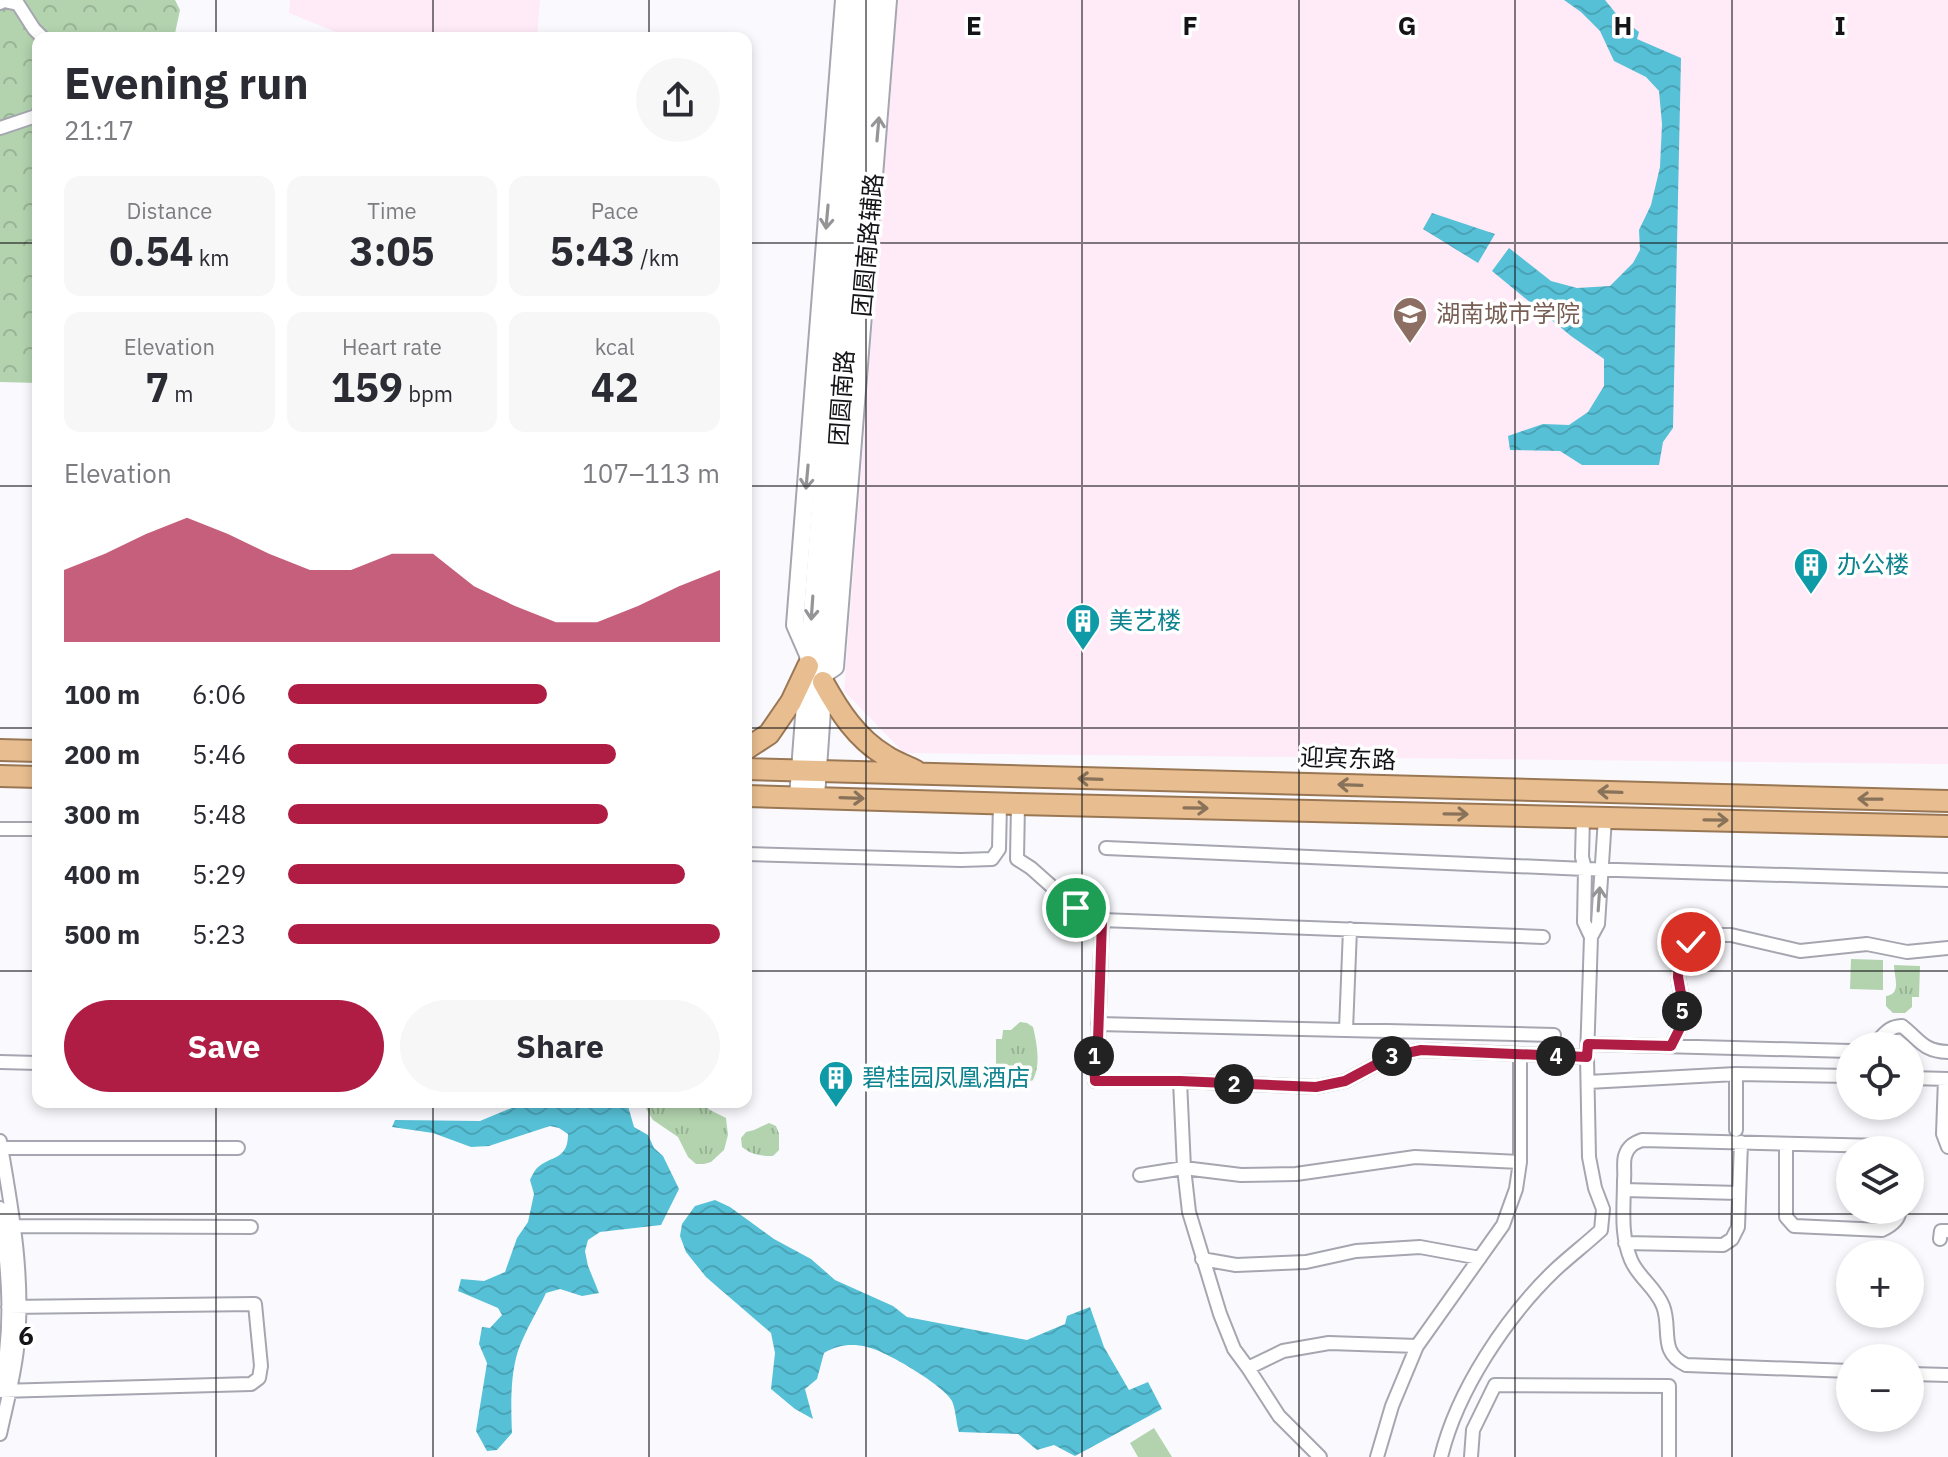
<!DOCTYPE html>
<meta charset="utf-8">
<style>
:root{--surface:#fff;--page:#f7f7f7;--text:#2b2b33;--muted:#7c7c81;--accent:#af1c44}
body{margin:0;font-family:"IBM Plex Sans","Noto Sans SC",sans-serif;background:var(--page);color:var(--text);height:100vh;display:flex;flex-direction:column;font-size:30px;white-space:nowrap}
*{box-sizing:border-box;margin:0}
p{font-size:26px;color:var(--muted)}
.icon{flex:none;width:44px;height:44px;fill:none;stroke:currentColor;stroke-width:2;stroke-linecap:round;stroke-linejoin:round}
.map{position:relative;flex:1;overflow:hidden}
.details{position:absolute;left:32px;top:32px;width:720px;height:1076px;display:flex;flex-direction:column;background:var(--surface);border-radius:16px;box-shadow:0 4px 12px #0003}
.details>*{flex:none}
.tools{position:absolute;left:1836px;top:1032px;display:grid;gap:16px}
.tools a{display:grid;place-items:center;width:88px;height:88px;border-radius:50%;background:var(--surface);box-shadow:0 4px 12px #0003;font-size:40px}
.pin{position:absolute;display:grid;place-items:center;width:68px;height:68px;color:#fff;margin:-34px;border:4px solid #fff;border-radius:50%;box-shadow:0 2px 8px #0007}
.km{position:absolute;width:40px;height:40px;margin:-20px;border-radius:50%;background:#222;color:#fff;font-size:22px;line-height:40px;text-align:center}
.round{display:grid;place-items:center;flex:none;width:84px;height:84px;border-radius:42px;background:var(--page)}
.summary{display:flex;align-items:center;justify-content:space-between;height:136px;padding:0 32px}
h1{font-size:44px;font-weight:800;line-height:60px}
.metrics{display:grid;grid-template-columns:repeat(3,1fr);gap:12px;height:136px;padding:8px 32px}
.metrics div{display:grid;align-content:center;border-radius:16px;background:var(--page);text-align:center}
.metrics b{font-size:40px;font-weight:800}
.metrics small{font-size:22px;font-weight:400}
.metrics p{font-size:22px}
.chart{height:224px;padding:16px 32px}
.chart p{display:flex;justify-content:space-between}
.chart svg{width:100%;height:144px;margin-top:8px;fill:var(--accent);opacity:.7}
.cta{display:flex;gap:16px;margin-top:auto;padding:16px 32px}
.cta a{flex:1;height:92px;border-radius:48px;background:var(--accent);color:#fff;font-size:32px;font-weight:800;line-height:92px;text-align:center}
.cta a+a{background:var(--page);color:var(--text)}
ul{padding:0 32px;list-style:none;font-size:26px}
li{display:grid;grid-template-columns:128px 96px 1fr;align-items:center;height:60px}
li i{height:20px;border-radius:10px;background:var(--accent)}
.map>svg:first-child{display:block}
</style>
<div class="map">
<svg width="1948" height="1457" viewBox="0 0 1948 1457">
<defs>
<pattern id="forest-crowns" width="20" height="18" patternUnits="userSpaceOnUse" patternTransform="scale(2)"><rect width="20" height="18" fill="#b2d3ae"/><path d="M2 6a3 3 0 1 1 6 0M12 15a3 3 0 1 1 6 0" fill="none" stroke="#98b495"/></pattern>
<pattern id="park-tufts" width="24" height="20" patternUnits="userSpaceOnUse" patternTransform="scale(2)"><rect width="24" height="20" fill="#b2d3ae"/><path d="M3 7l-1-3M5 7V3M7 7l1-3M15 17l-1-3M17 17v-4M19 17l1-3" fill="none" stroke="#98b495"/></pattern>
<pattern id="water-waves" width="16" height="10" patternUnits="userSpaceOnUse" patternTransform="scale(2)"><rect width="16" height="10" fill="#56c0d6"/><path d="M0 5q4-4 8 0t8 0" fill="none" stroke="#4aa4b7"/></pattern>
</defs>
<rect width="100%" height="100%" fill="#fafafe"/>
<path fill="#ffeaf8" d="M 290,0 L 540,0 L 537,38 L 351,38 L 289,13 Z
M 898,0 L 1948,0 L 1948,764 L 904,753 L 844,691 Z"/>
<path fill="#b2d3ae" d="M 1851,959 L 1883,960 L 1883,990 L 1850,989 Z
M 1154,1428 L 1172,1457 L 1138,1457 L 1130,1443 Z"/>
<path fill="url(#forest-crowns)" d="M 0,0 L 175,0 L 180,10 L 174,38 L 38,38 L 38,383 L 0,382 Z"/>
<path fill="url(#park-tufts)" d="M 1894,965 L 1920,966 L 1919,997 L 1912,997 L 1912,1007 L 1905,1013 L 1893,1013 L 1886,1006 L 1886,996 C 1902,994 1894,977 1894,965 Z
M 1020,1022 L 1027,1023 L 1033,1027 C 1037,1044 1041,1064 1033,1080 L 1024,1084 L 1014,1084 L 1014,1077 L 996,1077 L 996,1039 L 1002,1039 L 1003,1030 L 1011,1030 Z
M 642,1102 L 701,1102 L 710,1110 L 726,1118 L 728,1135 L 724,1150 L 711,1162 L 704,1164 L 696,1164 L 688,1157 L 678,1137 L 653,1120 Z
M 769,1123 L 776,1126 L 779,1134 L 779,1150 L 773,1156 C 761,1156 752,1155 742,1147 L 741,1138 L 746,1132 L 754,1130 Z"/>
<path fill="url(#water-waves)" d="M 1564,0 L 1605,0 L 1618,16 L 1639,32 L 1637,39 L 1681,58 L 1673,428 L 1663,442 L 1659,465 L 1582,465 L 1560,451 L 1510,450 L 1508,436 L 1543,424 L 1569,425 L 1588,412 L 1604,386 L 1604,359 L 1571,336 L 1492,271 L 1509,248 L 1551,281 L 1577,288 L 1610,286 L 1633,263 L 1640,250 L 1639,230 L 1651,205 L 1660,167 L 1662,124 L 1659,91 L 1646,77 L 1614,61 L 1600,31 L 1581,12 Z
M 1432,213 L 1495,234 L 1478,263 L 1423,229 Z
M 526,1102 L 624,1102 L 628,1106 L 634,1127 L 648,1135 L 654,1148 L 663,1156 L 679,1189 L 661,1225 L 600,1232 L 588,1240 L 585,1251 L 588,1266 L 599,1293 L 582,1296 L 560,1289 L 546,1293 C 537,1312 525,1331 518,1351 C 510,1376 511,1407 512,1433 L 497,1450 L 487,1451 L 476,1431 L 487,1363 L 479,1344 L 482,1327 L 490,1328 L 502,1315 L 498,1308 L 458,1291 L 461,1279 L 484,1281 L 505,1272 L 517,1238 L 528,1222 L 534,1194 L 530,1180 C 531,1177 535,1170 537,1168 C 552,1155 568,1160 568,1134 L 559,1128 L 550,1126 L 489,1146 L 471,1147 L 433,1133 L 392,1127 L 395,1120 L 480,1121 Z
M 715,1200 L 730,1207 L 774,1239 L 811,1259 L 835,1280 L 893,1306 L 907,1317 L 1027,1340 L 1065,1324 L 1067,1316 L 1090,1307 L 1104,1347 L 1129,1390 L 1148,1382 L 1162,1409 L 1075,1456 L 1054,1445 L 1037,1450 L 1018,1434 L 959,1432 C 956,1423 956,1410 952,1401 C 945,1386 884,1350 867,1347 C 851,1343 838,1345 824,1353 L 817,1379 L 805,1389 L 813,1419 L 795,1409 L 771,1389 L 775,1353 L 771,1333 L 706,1277 L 686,1252 L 680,1236 L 682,1224 L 695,1206 Z"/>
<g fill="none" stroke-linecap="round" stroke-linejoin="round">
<g stroke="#a5a6b0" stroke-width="16">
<path id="minor" d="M 0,3 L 4,1 L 18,4 L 34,29 L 43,38
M 0,128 L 36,116 L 38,113
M 1018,804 L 1017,859 L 1031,868 L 1076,908 L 1102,920 L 1098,1041 L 1094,1058 L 1095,1081 L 1180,1081 L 1316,1087 L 1345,1081 L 1392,1056 L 1421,1050 L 1520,1054 L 1520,1162 L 1516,1189 L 1503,1225 L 1417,1346 L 1392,1406 L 1377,1457
M 1583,817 L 1582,857 L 1585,869 L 1584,922 L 1591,937 L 1598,924 L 1605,818
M 0,829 L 38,829
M 1106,848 L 1585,869 L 1948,880
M 746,854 L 961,860 L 992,859 L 999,849 L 1000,803
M 1102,920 L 1543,937
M 1098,1024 L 1554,1035
M 1346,1030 L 1350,929
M 1588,1044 L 1850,1051
M 1671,1046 L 1682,1024 L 1682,999 L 1678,977 L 1679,956 L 1691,942 L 1710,935 L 1731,935 L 1800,951 L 1867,944 L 1907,952 L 1948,948
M 1871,1046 C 1884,1038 1884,1027 1902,1026 C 1921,1041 1923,1051 1948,1052
M 1520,1054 L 1587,1057
M 0,1062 L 38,1063
M 1736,1074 L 1736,1130
M 1910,1078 L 1948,1079
M 1945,1079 L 1943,1134 L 1948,1147
M 1180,1081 L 1184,1168 L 1189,1212 L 1220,1314 L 1234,1349 L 1248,1368 L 1283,1351 L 1329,1343 L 1417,1346
M 1588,1082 L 1736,1074 L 1850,1076
M 0,1141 C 12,1209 25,1280 17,1349 C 14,1377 6,1406 0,1434
M 1786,1144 L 1786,1217 L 1794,1226 L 1882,1230 C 1891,1226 1899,1220 1900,1210
M 0,1148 L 238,1148
M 1140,1175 L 1184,1168 L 1241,1175 L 1296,1174 L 1415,1157 L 1520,1162
M 1624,1190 L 1739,1193
M 0,1208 C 8,1267 14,1329 0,1387
M 3,1228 L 14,1226 L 251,1227
M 1940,1239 L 1941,1231 L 1948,1231
M 1625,1243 L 1723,1245 L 1732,1239 L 1738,1227 L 1741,1142
M 1202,1259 L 1236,1265 L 1306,1262 L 1356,1251 L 1420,1247 L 1480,1258
M 1248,1368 L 1279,1416 L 1320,1457
M 1850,1371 L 1686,1365 C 1658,1352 1672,1329 1663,1306 C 1656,1288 1638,1277 1631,1260 C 1620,1234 1624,1208 1624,1180 C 1625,1173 1623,1163 1625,1156 C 1628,1146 1634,1143 1642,1140 L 1882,1146 L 1889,1150
M 1910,1374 L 1948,1375
M 0,1391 L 251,1384 L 259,1378 L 261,1366 L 255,1304 L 8,1307
M 1441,1457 C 1457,1391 1506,1317 1555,1270 C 1570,1256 1586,1244 1601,1230 L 1603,1209 L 1595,1188 L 1589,1157 L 1587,1057 L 1591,937
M 1471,1457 L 1473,1430 L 1495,1385 L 1669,1386 L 1669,1457"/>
</g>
<g stroke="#a5a6b0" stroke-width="20">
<path id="tertiary" d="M 809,657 L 795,625 L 844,0
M 823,675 L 835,667 L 888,0"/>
</g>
<g stroke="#a5a6b0" stroke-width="22">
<path id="secondary" d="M 799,797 L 859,0
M 815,797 L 848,318 L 874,0"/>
</g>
<g stroke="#9a7754" stroke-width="24">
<path id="trunk" d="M 823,682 C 839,711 857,739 886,756 C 895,762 906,766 916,771
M 746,749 L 769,734 L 791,702 L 808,666
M 0,750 L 38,751
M 746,769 L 1948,801
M 0,776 L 38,777
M 746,796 L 1018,804 L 1948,826"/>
</g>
<use href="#minor" stroke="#fff" stroke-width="12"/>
<use href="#tertiary" stroke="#fff" stroke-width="16"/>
<use href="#secondary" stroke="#fff" stroke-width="18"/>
<use href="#trunk" stroke="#e8be90" stroke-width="20"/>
</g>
<defs><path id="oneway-shaft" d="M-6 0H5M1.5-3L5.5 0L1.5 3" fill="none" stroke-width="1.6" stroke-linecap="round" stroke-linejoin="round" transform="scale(2)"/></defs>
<g stroke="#959597">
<use href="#oneway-shaft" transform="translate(878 129) rotate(-85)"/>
<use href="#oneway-shaft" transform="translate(827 217) rotate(95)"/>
<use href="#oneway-shaft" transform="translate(807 477) rotate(95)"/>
<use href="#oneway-shaft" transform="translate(812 608) rotate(94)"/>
<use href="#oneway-shaft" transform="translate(1599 899) rotate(-86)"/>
</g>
<g stroke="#89725a">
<use href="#oneway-shaft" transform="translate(1090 779) rotate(-178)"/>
<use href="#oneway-shaft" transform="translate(1350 785) rotate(-178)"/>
<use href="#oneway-shaft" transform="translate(1610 792) rotate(-178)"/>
<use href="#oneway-shaft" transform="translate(852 798) rotate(2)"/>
<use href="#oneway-shaft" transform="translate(1870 799) rotate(-179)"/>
<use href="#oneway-shaft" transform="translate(1196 808) rotate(1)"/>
<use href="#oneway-shaft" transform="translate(1456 814) rotate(1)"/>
<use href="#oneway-shaft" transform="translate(1716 820) rotate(1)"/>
</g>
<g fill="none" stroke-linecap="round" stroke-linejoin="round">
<g stroke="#fff" stroke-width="16">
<path id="route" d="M 1076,908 L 1102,920 L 1098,1041 L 1094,1058 L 1095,1081 L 1180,1081 L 1316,1087 L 1345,1081 L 1392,1056 L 1421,1050 L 1587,1057 L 1588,1044 L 1671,1046 L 1682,1024 L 1682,999 L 1678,977 L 1679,956 L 1691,942"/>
</g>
<use href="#route" stroke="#af1c44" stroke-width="10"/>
</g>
<path fill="none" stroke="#141418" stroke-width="2" stroke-opacity="0.55" d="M 216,0 L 216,38M 433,0 L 433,38M 649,0 L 649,38M 866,0 L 866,1457M 1082,0 L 1082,1457M 1299,0 L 1299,1457M 1515,0 L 1515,1457M 1732,0 L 1732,1457M 0,243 L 38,243M 746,243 L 1948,243M 0,486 L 38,486M 746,486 L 1948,486M 0,728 L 38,728M 746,728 L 1948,728M 0,971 L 38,971M 746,971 L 1948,971M 216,1102 L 216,1457M 433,1102 L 433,1457M 649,1102 L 649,1457M 0,1214 L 1948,1214"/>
<defs>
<g id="university-pin" transform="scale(1.8)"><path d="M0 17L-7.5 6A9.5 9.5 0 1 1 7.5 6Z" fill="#8d6e63" stroke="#fff"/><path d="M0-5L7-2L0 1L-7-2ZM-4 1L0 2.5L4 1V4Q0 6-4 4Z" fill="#fff"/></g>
<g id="building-pin" transform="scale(1.8)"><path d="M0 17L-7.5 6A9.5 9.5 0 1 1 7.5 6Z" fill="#0f9aa8" stroke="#fff"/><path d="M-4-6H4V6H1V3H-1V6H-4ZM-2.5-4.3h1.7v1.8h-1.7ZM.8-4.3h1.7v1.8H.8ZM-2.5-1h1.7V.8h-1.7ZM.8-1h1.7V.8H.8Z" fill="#fff"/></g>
</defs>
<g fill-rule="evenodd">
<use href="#university-pin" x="1410" y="314"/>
<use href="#building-pin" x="1811" y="565"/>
<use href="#building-pin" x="1083" y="621"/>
<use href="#building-pin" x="836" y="1078"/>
</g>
<g text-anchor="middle" stroke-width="7" stroke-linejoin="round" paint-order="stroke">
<g font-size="24" fill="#141418" stroke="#fff">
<text transform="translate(868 245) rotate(-85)" y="8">团圆南路辅路</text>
<text transform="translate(842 398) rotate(-86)" y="8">团圆南路</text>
<text transform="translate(1348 759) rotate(2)" y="8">迎宾东路</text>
</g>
<g font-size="24" fill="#785e54" stroke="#fff" text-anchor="start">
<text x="1436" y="322">湖南城市学院</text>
</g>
<g font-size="24" fill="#0d838f" stroke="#fff" text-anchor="start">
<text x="1837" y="573">办公楼</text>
<text x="1109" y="629">美艺楼</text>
<text x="862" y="1086">碧桂园凤凰酒店</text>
</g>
</g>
<g font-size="26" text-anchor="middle" font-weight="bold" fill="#141418" stroke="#fff" stroke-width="7" stroke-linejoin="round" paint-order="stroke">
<text x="974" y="35">E</text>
<text x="1190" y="35">F</text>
<text x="1407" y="35">G</text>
<text x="1623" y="35">H</text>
<text x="1840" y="35">I</text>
<text x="26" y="1345">6</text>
</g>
</svg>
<div class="tools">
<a><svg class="icon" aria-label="locate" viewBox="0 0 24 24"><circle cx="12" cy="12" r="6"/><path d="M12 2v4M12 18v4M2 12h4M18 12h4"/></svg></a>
<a><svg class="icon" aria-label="layers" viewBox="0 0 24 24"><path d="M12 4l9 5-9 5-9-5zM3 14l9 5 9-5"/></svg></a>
<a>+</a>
<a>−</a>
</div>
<div class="pin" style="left:1076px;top:908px;background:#1e9e55"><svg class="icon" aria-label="arrive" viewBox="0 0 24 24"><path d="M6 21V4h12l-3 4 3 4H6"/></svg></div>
<div class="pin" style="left:1691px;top:942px;background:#d93025"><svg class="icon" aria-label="check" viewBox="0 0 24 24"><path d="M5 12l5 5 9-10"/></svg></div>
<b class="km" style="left:1094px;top:1056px">1</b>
<b class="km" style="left:1234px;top:1084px">2</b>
<b class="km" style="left:1392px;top:1056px">3</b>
<b class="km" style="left:1556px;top:1056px">4</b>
<b class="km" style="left:1682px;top:1011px">5</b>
<section class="details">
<div class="summary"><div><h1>Evening run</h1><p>21:17</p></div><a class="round"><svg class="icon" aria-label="share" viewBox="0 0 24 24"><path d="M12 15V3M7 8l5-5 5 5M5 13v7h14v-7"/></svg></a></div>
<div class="metrics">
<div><p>Distance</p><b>0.54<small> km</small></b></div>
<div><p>Time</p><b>3:05</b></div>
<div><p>Pace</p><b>5:43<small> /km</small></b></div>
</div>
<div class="metrics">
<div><p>Elevation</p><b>7<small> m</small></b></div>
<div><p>Heart rate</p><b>159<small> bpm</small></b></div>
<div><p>kcal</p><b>42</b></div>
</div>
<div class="chart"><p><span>Elevation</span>107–113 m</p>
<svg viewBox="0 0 160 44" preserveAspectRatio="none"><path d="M0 44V22L10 17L20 11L30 6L40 11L50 17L60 22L70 22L80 17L90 17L100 27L110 33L120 38L130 38L140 33L150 27L160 22V44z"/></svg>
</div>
<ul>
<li><b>100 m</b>6:06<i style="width:60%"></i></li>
<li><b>200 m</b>5:46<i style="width:76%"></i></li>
<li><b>300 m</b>5:48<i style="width:74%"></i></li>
<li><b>400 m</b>5:29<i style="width:92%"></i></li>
<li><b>500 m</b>5:23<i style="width:100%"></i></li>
</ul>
<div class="cta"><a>Save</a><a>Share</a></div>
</section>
</div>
